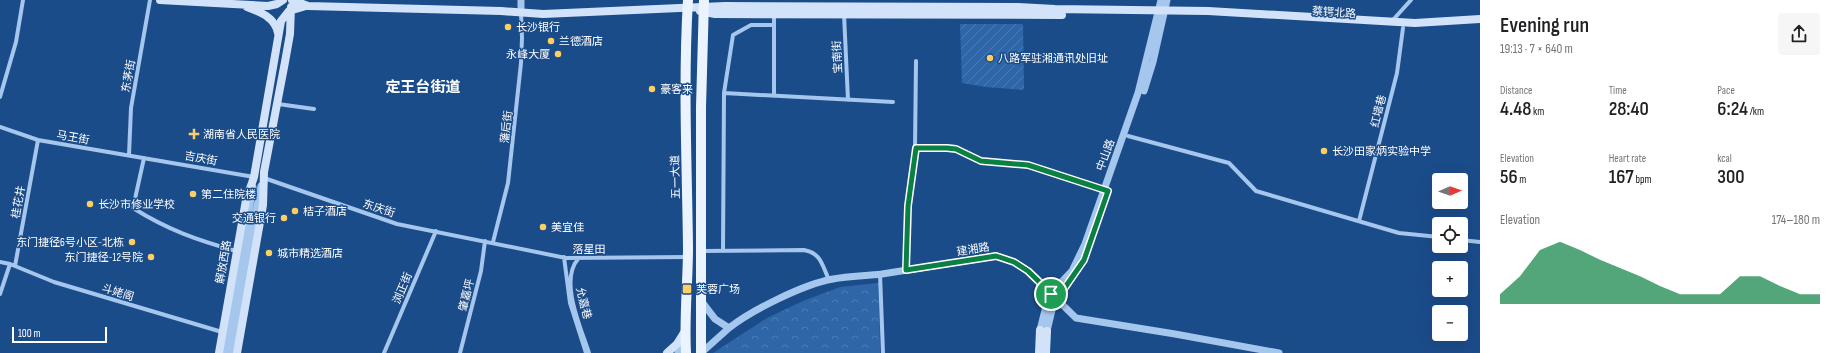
<!DOCTYPE html>
<meta charset="utf-8">
<style>
:root{--surface:#fff;--page:#f6f6f6;--text:#202124;--muted:#757577;--accent:#0b8043}
body{margin:0;font-family:"Sofia Sans Condensed","Noto Sans SC",sans-serif;background:var(--page);color:var(--text);height:100vh;display:flex;flex-direction:column;font-size:15px;white-space:nowrap}
*{box-sizing:border-box;margin:0}
p{font-size:13px;color:var(--muted)}
.icon{flex:none;width:22px;height:22px;fill:none;stroke:currentColor;stroke-width:2;stroke-linecap:round;stroke-linejoin:round}
.map{position:relative;flex:1;overflow:hidden}
.sheet{display:flex;flex-direction:column;background:var(--surface);width:360px}
.sheet>*{flex:none}
.needle{width:26px;rotate:88deg}
.tools{position:absolute;left:1432px;top:173px;display:grid;gap:8px}
.tools a{display:grid;place-items:center;width:36px;height:36px;border-radius:4px;background:var(--surface);box-shadow:0 4px 16px #0002;font-size:20px}
.scale{position:absolute;left:12px;bottom:10px;width:95px;box-sizing:border-box;padding-left:4px;border:2px solid #fff;border-top:0;font-size:11px;line-height:14px;white-space:nowrap;color:#fff;-webkit-text-stroke:3px #1b4c8a;paint-order:stroke}
.pin{position:absolute;display:grid;place-items:center;width:34px;height:34px;color:#fff;margin:-17px;border:2px solid #fff;border-radius:50%;box-shadow:0 1px 4px #0007}
.round{display:grid;place-items:center;flex:none;width:42px;height:42px;border-radius:4px;background:var(--page)}
.headline{display:flex;align-items:center;justify-content:space-between;height:68px;padding:0 20px}
h1{font-size:22px;font-weight:600;line-height:30px}
.figures{display:grid;grid-template-columns:repeat(3,1fr);gap:6px;height:68px;padding:4px 20px}
.figures div{display:grid;align-content:center}
.figures b{font-size:20px;font-weight:600}
.figures small{font-size:11px;font-weight:400}
.figures p{font-size:11px}
.chart{height:112px;padding:8px 20px}
.chart p{display:flex;justify-content:space-between}
.chart svg{width:100%;height:72px;margin-top:4px;fill:var(--accent);opacity:.7}
main{display:flex;flex:1;min-height:0}
.map>svg:first-child{display:block}
</style>
<main>
<div class="map">
<svg width="1480" height="353" viewBox="0 0 1480 353">
<defs>
<pattern id="park-crowns" width="20" height="18" patternUnits="userSpaceOnUse"><rect width="20" height="18" fill="#2e66a8"/><path d="M2 6a3 3 0 1 1 6 0M12 15a3 3 0 1 1 6 0" fill="none" stroke="#4d7db5"/></pattern>
<pattern id="garden-furrows" width="10" height="10" patternUnits="userSpaceOnUse"><rect width="10" height="10" fill="#2e66a8"/><path d="M-1 1l2-2M0 10L10 0M9 11l2-2" fill="none" stroke="#4d7db5"/></pattern>
</defs>
<rect width="100%" height="100%" fill="#1b4c8a"/>
<path fill="url(#park-crowns)" d="M 879,283 L 880,353 L 713,353 L 767,318 L 803,301 L 840,287 Z"/>
<path fill="url(#garden-furrows)" d="M 960,24 L 1023,24 L 1024,88 L 1023,90 L 986,87 L 962,83 Z"/>
<g fill="none" stroke-linecap="round" stroke-linejoin="round">
<path stroke="#a5c6ed" stroke-width="4" d="M 774,14 L 774,96
M 844,14 L 848,100
M 1392,21 L 1411,0
M 724,93 L 893,102
M 0,97 L 16,42 L 23,0
M 278,104 L 314,109
M 0,127 L 38,140 L 254,177
M 1128,136 L 1229,163 L 1256,191 L 1399,233 L 1439,237
M 915,148 L 947,148 L 956,149 L 981,161 L 1028,165 L 1108,191
M 129,155 L 131,108 L 150,0
M 144,158 L 133,208 C 168,230 197,240 236,251
M 264,178 L 397,224 L 566,258 L 688,257
M 1359,221 L 1397,73 L 1403,28
M 1461,240 L 1480,242
M 493,242 L 508,183 L 521,63 L 522,38 L 521,12
M 702,251 L 804,250 C 821,253 822,265 829,280
M 723,251 L 724,93 L 733,35 L 751,25 L 774,25
M 564,257 L 570,303 L 586,353
M 578,259 C 559,281 581,328 589,353
M 0,262 L 10,264 L 54,282 L 222,332
M 15,266 L 38,140
M 906,270 L 909,206 L 915,148 L 916,61
M 880,274 L 883,353
M 0,294 L 10,264
M 384,353 L 436,231
M 460,353 L 481,271 L 485,241"/>
<path stroke="#a5c6ed" stroke-width="7" d="M 521,0 L 521,12
M 1144,91 L 1153,62 L 1167,0
M 729,328 C 752,310 804,284 833,279 C 849,276 866,276 882,274 C 920,268 958,262 996,256 L 1014,262 L 1028,271 L 1076,318 L 1175,334 L 1279,353
M 1040,330 L 1047,302 L 1053,291 L 1072,271 L 1085,244 L 1138,93 L 1161,0
M 1047,331 L 1053,306 L 1078,269
M 225,353 L 253,187
M 231,353 L 252,232 L 261,186
M 678,353 L 678,342
M 701,353 L 729,328 L 715,319 L 702,302"/>
<path stroke="#d2e3f9" stroke-width="8" d="M 160,0 L 268,6 L 277,4 L 283,0
M 292,0 L 308,6 L 501,11 L 543,14 L 725,6 L 1018,7 L 1055,9 L 1208,11 L 1415,23 L 1480,19
M 247,7 C 260,12 275,17 278,33
M 700,11 L 715,14 L 1062,15
M 219,353 L 246,200 L 254,177 L 281,21 L 289,11 L 306,6
M 237,353 L 263,205 L 264,172 L 285,62 L 290,34 L 291,7
M 667,353 L 677,344 L 685,331
M 1039,353 L 1040,330
M 1046,353 L 1047,331"/>
<path stroke="#ebf3ff" stroke-width="10" d="M 686,353 C 684,317 688,282 688,247 C 687,165 683,82 688,0
M 701,353 L 701,107 L 704,0"/>
</g>
<g fill="none" stroke-linecap="round" stroke-linejoin="round">
<g stroke="#fff" stroke-width="8">
<path id="route" d="M 916,148 L 947,148 L 956,149 L 981,161 L 1028,165 L 1108,191 L 1084,260 L 1057,299 L 1028,271 L 1014,262 L 996,256 L 906,270 L 908,206 Z"/>
</g>
<use href="#route" stroke="#0b8043" stroke-width="5"/>
</g>
<g fill="#fed062" stroke="#1b4c8a" stroke-width="1.5">
<circle cx="508" cy="27" r="4"/>
<circle cx="551" cy="41" r="4"/>
<circle cx="558" cy="54" r="4"/>
<circle cx="990" cy="58" r="4"/>
<circle cx="652" cy="89" r="4"/>
<path d="M192 128h4v4h4v4h-4v4h-4v-4h-4v-4h4z"/>
<circle cx="1324" cy="151" r="4"/>
<circle cx="193" cy="194" r="4"/>
<circle cx="90" cy="204" r="4"/>
<circle cx="295" cy="211" r="4"/>
<circle cx="284" cy="218" r="4"/>
<circle cx="543" cy="227" r="4"/>
<circle cx="132" cy="242" r="4"/>
<circle cx="269" cy="253" r="4"/>
<circle cx="151" cy="257" r="4"/>
<rect x="682" y="284" width="10" height="10" rx="2"/>
</g>
<g text-anchor="middle" stroke-width="3" stroke-linejoin="round" paint-order="stroke">
<g font-size="11" fill="#fff" stroke="#1b4c8a">
<text transform="translate(1334 12) rotate(4)" y="4">蔡锷北路</text>
<text transform="translate(837 57) rotate(-93)" y="4">宝南街</text>
<text transform="translate(128 76) rotate(-80)" y="4">东茅街</text>
<text transform="translate(1378 111) rotate(-76)" y="4">红墙巷</text>
<text transform="translate(506 127) rotate(-83)" y="4">藩后街</text>
<text transform="translate(73 137) rotate(10)" y="4">马王街</text>
<text transform="translate(1105 155) rotate(-70)" y="4">中山路</text>
<text transform="translate(201 158) rotate(10)" y="4">吉庆街</text>
<text transform="translate(675 177) rotate(-91)" y="4">五一大道</text>
<text transform="translate(18 202) rotate(-80)" y="4">桂花井</text>
<text transform="translate(379 208) rotate(19)" y="4">东庆街</text>
<text x="589" y="253">落星田</text>
<text transform="translate(973 249) rotate(-9)" y="4">建湘路</text>
<text transform="translate(223 262) rotate(-80)" y="4">解放西路</text>
<text transform="translate(402 288) rotate(-67)" y="4">浏正街</text>
<text transform="translate(118 292) rotate(17)" y="4">斗姥阁</text>
<text transform="translate(466 295) rotate(-76)" y="4">肇嘉坪</text>
<text transform="translate(584 303) rotate(76)" y="4">允嘉巷</text>
</g>
<g font-size="11" fill="#fff" stroke="#1b4c8a" text-anchor="start">
<text x="516" y="31">长沙银行</text>
<text x="559" y="45">兰德酒店</text>
<text x="550" y="58" text-anchor="end">永峰大厦</text>
<text x="998" y="62">八路军驻湘通讯处旧址</text>
<text x="660" y="93">豪客来</text>
<text x="203" y="138">湖南省人民医院</text>
<text x="1332" y="155">长沙田家炳实验中学</text>
<text x="201" y="198">第二住院楼</text>
<text x="98" y="208">长沙市修业学校</text>
<text x="303" y="215">桔子酒店</text>
<text x="276" y="222" text-anchor="end">交通银行</text>
<text x="551" y="231">美宜佳</text>
<text x="124" y="246" text-anchor="end">东门捷径6号小区-北栋</text>
<text x="277" y="257">城市精选酒店</text>
<text x="143" y="261" text-anchor="end">东门捷径-12号院</text>
<text x="696" y="293">芙蓉广场</text>
</g>
<g font-size="15" font-weight="bold" fill="#fff" stroke="#1b4c8a">
<text x="423" y="92">定王台街道</text>
</g>
</g>
</svg>
<div class="tools">
<a><svg class="needle" viewBox="-14 -14 28 28"><path d="M0-13l5 13h-10z" fill="#e53935"/><path d="M0 13l5-13h-10z" fill="#757577"/></svg></a>
<a><svg class="icon" aria-label="locate" viewBox="0 0 24 24"><circle cx="12" cy="12" r="6"/><path d="M12 2v4M12 18v4M2 12h4M18 12h4"/></svg></a>
<a>+</a>
<a>−</a>
</div>
<div class="scale">100 m</div>
<div class="pin" style="left:1051px;top:294px;background:#1e9e55"><svg class="icon" aria-label="arrive" viewBox="0 0 24 24"><path d="M6 21V4h12l-3 4 3 4H6"/></svg></div>
</div>
<section class="sheet">
<div class="headline"><div><h1>Evening run</h1><p>19:13 · 7 × 640 m</p></div><a class="round"><svg class="icon" aria-label="share" viewBox="0 0 24 24"><path d="M12 15V3M7 8l5-5 5 5M5 13v7h14v-7"/></svg></a></div>
<div class="figures">
<div><p>Distance</p><b>4.48<small> km</small></b></div>
<div><p>Time</p><b>28:40</b></div>
<div><p>Pace</p><b>6:24<small> /km</small></b></div>
</div>
<div class="figures">
<div><p>Elevation</p><b>56<small> m</small></b></div>
<div><p>Heart rate</p><b>167<small> bpm</small></b></div>
<div><p>kcal</p><b>300</b></div>
</div>
<div class="chart"><p><span>Elevation</span>174–180 m</p>
<svg viewBox="0 0 160 44" preserveAspectRatio="none"><path d="M0 44V38L10 27L20 11L30 6L40 11L50 17L60 22L70 27L80 33L90 38L100 38L110 38L120 27L130 27L140 33L150 38L160 38V44z"/></svg>
</div>
</section>
</main>
